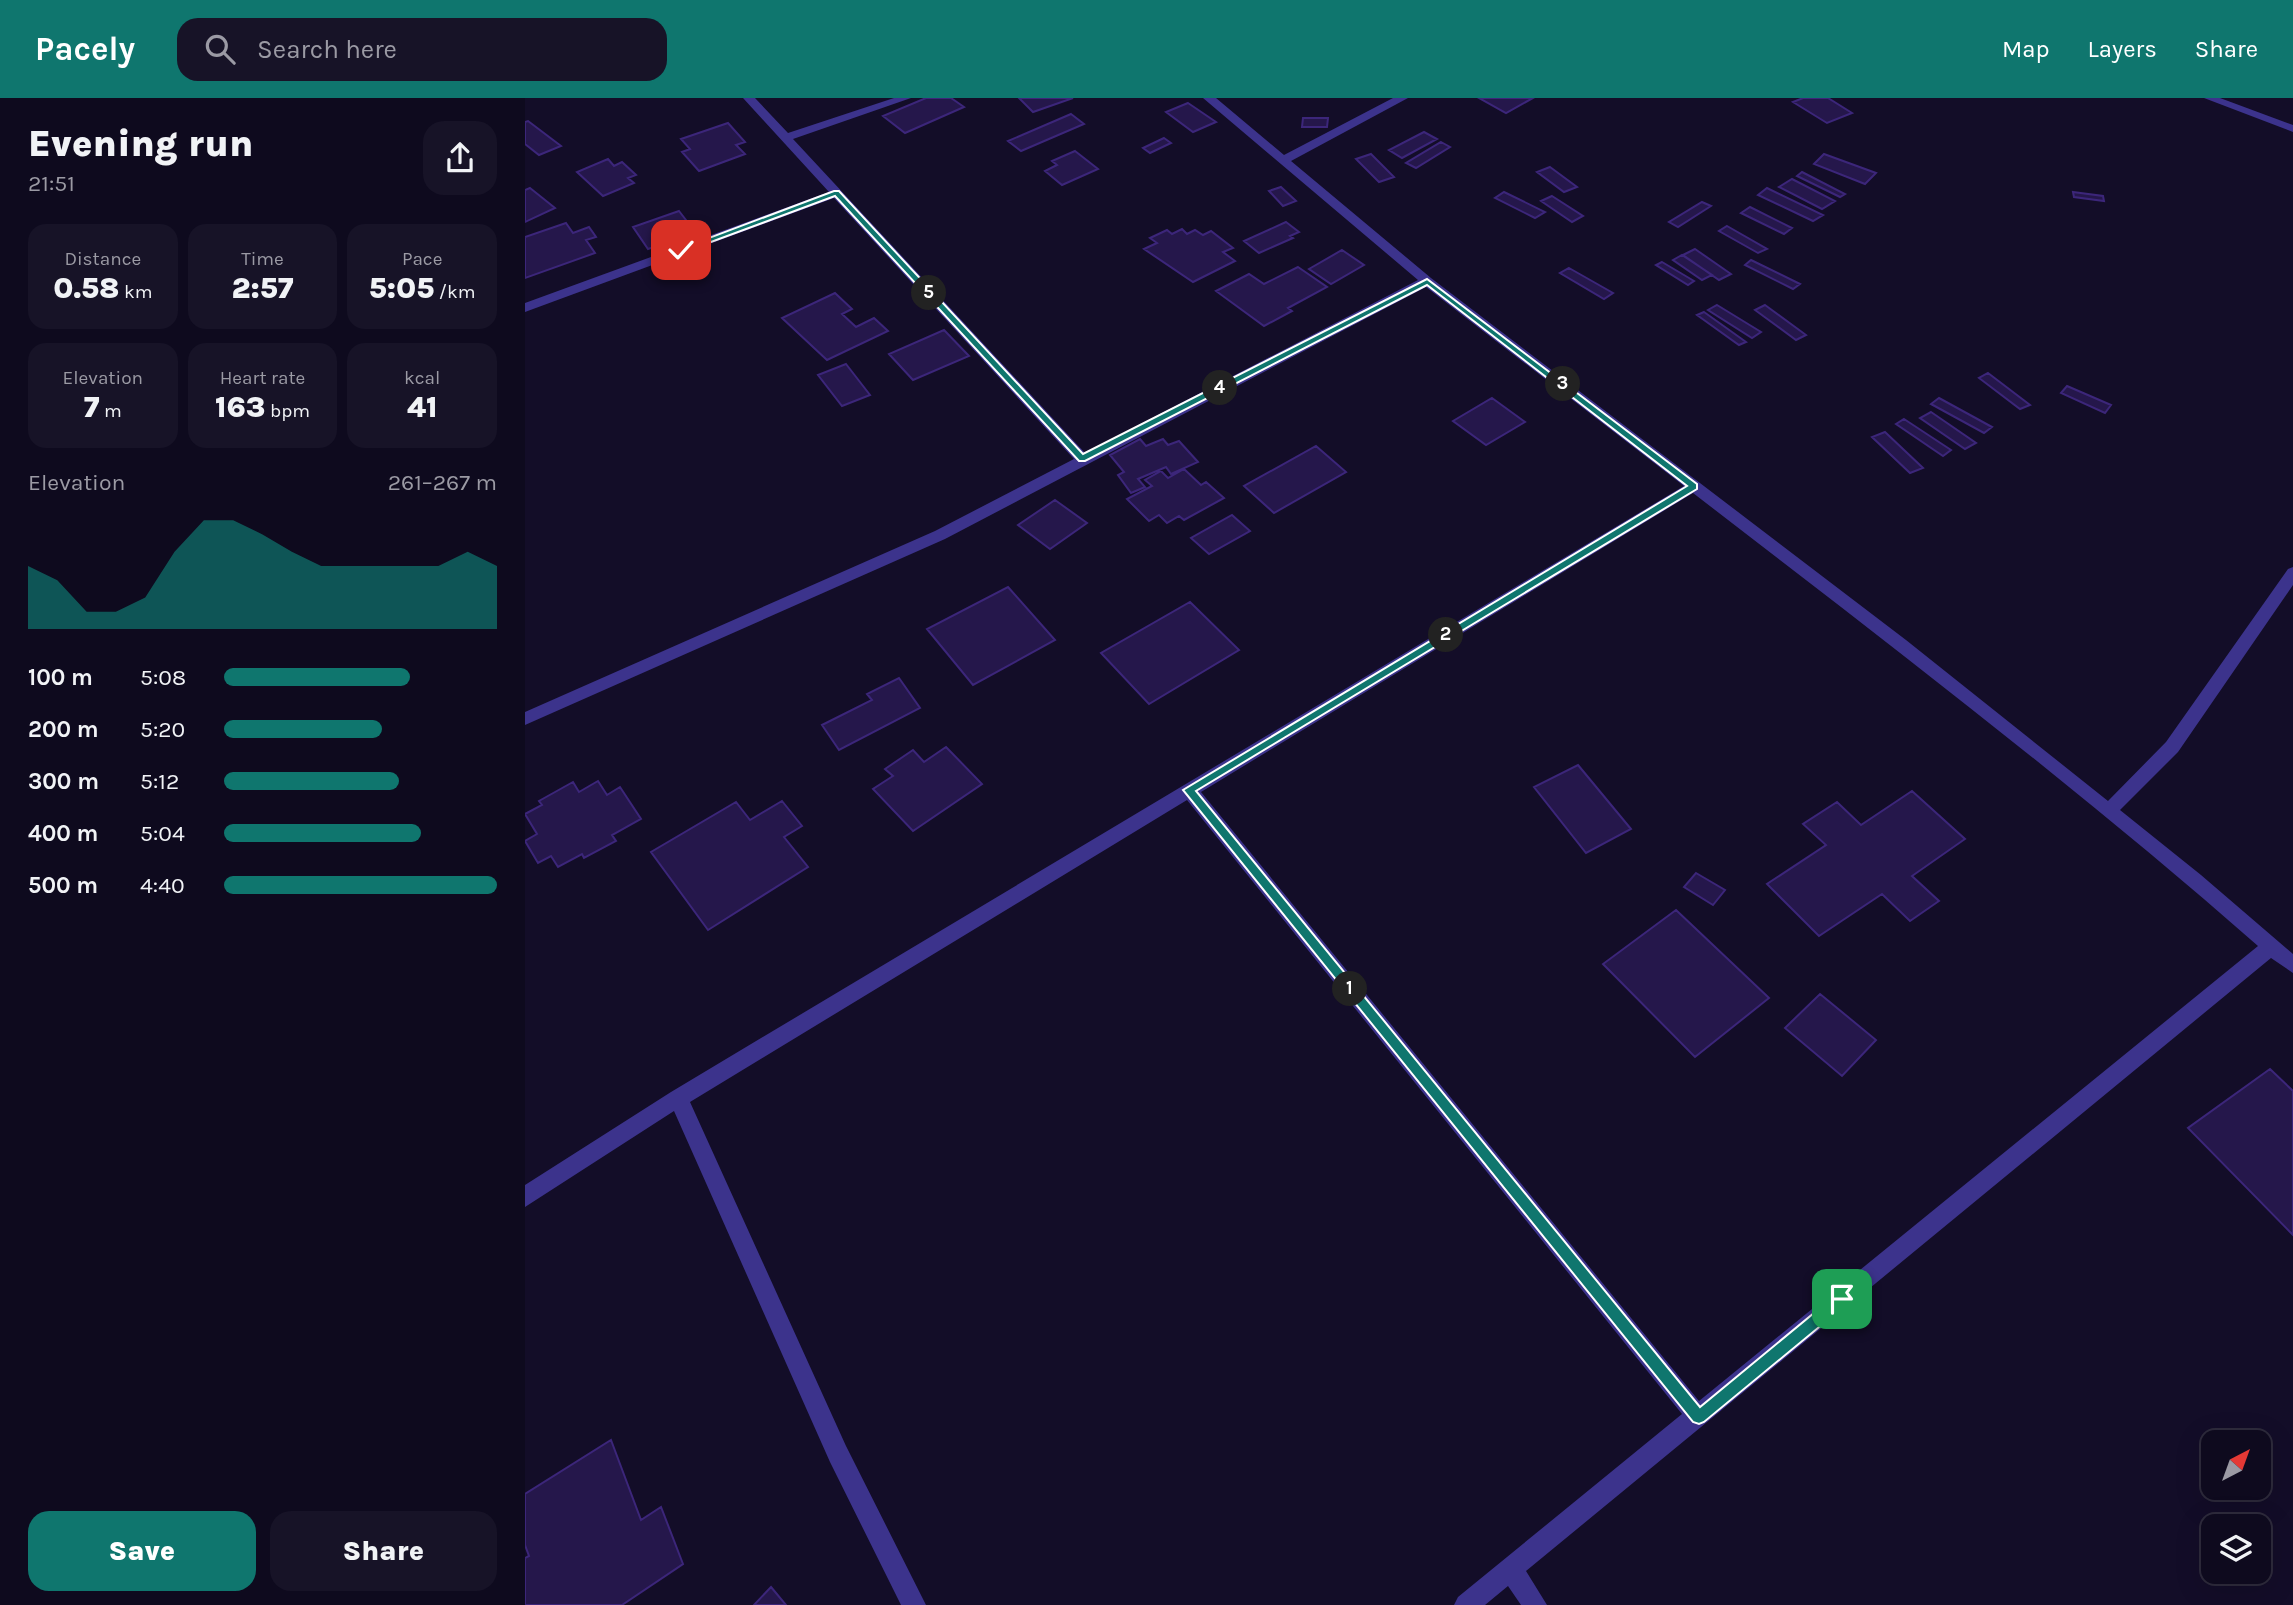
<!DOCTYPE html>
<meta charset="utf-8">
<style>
:root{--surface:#0e0a1e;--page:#171327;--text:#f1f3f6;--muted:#9b9aa4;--line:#2e2b3c;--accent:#0f766e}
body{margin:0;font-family:Karla,sans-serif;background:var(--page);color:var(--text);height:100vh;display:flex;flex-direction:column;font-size:26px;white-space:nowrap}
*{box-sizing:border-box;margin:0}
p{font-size:23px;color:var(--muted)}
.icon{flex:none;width:38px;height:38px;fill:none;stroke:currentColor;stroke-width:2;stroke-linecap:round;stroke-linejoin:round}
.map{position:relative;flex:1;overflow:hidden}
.drawer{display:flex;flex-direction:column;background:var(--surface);width:525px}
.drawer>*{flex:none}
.needle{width:46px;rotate:41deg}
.controls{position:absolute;left:1676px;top:1332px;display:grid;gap:14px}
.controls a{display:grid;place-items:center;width:70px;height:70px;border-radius:14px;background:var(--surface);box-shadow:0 7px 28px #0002,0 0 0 2px var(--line);font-size:35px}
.pin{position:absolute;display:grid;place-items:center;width:60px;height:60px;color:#fff;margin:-30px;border-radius:14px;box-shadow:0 4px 10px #0006}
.km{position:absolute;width:35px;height:35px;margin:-18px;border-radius:50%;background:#222;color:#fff;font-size:19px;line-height:35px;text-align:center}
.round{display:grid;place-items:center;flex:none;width:74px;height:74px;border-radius:21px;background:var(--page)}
.overview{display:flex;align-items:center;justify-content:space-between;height:119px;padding:0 28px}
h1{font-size:38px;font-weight:800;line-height:52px}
.stats{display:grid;grid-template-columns:repeat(3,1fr);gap:10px;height:119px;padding:7px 28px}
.stats div{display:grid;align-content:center;border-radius:18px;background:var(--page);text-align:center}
.stats b{font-size:30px;font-weight:800}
.stats small{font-size:19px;font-weight:400}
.stats p{font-size:19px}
.chart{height:196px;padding:14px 28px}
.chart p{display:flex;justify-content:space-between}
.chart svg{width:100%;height:126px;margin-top:7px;fill:var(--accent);opacity:.7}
.cta{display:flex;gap:14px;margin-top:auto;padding:14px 28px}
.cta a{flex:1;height:80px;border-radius:21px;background:var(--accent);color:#fff;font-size:28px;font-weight:800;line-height:80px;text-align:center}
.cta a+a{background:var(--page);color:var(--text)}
ul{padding:0 28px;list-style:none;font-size:23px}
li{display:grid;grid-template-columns:112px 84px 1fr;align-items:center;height:52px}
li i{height:18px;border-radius:9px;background:var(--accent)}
header{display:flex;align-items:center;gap:42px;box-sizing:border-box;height:98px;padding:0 35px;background:var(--accent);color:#fff}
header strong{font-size:33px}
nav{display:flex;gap:38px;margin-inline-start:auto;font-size:24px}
.search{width:490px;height:63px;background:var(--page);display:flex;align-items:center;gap:18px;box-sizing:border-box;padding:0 24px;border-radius:21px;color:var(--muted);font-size:26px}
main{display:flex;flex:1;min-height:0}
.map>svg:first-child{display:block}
</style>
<header>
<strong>Pacely</strong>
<div class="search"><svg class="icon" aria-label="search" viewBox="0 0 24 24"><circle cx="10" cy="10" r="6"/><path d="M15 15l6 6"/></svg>Search here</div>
<nav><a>Map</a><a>Layers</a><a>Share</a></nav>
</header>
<main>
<section class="drawer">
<div class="overview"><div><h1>Evening run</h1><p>21:51</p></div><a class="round"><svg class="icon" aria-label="share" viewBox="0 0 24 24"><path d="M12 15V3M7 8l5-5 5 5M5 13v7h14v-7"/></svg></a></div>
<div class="stats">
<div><p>Distance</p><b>0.58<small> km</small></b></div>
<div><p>Time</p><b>2:57</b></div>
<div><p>Pace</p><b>5:05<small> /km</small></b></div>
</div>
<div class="stats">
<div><p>Elevation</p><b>7<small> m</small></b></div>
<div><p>Heart rate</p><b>163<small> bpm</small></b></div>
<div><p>kcal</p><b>41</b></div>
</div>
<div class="chart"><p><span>Elevation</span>261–267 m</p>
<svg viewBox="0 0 160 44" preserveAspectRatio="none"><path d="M0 44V22L10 27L20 38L30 38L40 33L50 17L60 6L70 6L80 11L90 17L100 22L110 22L120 22L130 22L140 22L150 17L160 22V44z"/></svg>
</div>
<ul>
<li><b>100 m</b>5:08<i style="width:68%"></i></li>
<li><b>200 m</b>5:20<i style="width:58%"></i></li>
<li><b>300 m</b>5:12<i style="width:64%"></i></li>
<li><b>400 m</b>5:04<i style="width:72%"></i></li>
<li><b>500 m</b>4:40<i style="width:100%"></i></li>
</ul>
<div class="cta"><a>Save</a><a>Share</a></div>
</section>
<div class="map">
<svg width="1768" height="1507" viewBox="0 0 1768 1507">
<rect width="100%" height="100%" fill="#130d28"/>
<path fill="#25174b" stroke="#3c267a" stroke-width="2" d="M 401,0 L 426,0 L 439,9 L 380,35 L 358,18 Z
M 494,0 L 548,0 L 508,14 Z
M 954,0 L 1008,0 L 981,15 Z
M 1278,0 L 1303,0 L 1327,15 L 1302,25 L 1268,4 Z
M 663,5 L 691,24 L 668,34 L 641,14 Z
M 546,16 L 559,26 L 496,53 L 483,43 Z
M 778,20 L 803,20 L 802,29 L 777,29 Z
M 3,23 L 36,48 L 14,57 L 0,46 L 0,24 Z
M 203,25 L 220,44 L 211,47 L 220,56 L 174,73 L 157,54 L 165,51 L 156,41 Z
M 899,34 L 912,41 L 877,60 L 864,52 Z
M 639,40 L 646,45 L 625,55 L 618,50 Z
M 916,44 L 925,49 L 891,70 L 881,65 Z
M 550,53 L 573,71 L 537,87 L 520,73 L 532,67 L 527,63 Z
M 846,56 L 869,79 L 854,84 L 831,61 Z
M 1299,56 L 1351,75 L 1340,86 L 1289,66 Z
M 83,61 L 89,68 L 97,64 L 111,77 L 103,80 L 109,85 L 78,98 L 52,74 Z
M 1025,69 L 1052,89 L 1039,94 L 1012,74 Z
M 1277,74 L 1320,96 L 1315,99 L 1272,78 Z
M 1267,81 L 1310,103 L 1297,111 L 1254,89 Z
M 756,89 L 771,103 L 758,108 L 744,93 Z
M 5,90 L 30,110 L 0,124 L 0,92 Z
M 1242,90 L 1298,117 L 1288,123 L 1233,97 Z
M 979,94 L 1020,114 L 1010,120 L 970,100 Z
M 1548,94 L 1578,98 L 1579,103 L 1549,99 Z
M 1027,98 L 1058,118 L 1047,124 L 1016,103 Z
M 1177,104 L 1186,108 L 1153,129 L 1144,124 Z
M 1225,109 L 1267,130 L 1259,136 L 1216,115 Z
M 154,113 L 164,126 L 158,128 L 164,137 L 123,151 L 108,129 Z
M 761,124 L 774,134 L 765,138 L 768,140 L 734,155 L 719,143 Z
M 41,125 L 48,135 L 64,129 L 71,139 L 61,142 L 70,155 L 0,180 L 0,139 Z
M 1202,128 L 1242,151 L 1233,155 L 1194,133 Z
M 657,131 L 662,136 L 670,132 L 678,137 L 686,133 L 708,150 L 698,154 L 710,163 L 668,184 L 619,151 L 632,145 L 625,140 L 642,132 L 647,136 Z
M 1170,151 L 1206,176 L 1194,182 L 1158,157 Z
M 817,152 L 839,167 L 806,186 L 784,171 Z
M 1157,157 L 1187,177 L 1177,182 L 1148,162 Z
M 1226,162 L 1275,186 L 1268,191 L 1220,167 Z
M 1137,164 L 1169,183 L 1163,187 L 1131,167 Z
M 773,169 L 802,189 L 763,210 L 767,213 L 739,228 L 691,193 L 724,176 L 739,186 Z
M 1044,170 L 1088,195 L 1079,201 L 1035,175 Z
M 310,195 L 327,211 L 317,216 L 331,229 L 349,220 L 363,233 L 302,262 L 257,220 Z
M 1192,207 L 1236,234 L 1227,240 L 1183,212 Z
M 1240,207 L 1281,237 L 1271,242 L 1230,212 Z
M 1179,214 L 1221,244 L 1214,247 L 1172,217 Z
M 419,232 L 444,258 L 388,282 L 364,256 Z
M 321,266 L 345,297 L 317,308 L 293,277 Z
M 1463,275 L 1505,307 L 1495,311 L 1454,280 Z
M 1542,288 L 1586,307 L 1580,315 L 1536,295 Z
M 967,300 L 1000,324 L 961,347 L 928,323 Z
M 1414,300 L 1467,329 L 1459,335 L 1406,306 Z
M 1406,314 L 1451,345 L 1440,351 L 1395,320 Z
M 1379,321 L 1426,352 L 1418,358 L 1371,326 Z
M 1360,334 L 1398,370 L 1385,375 L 1347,339 Z
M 615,341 L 621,348 L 638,341 L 643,347 L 654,343 L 673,364 L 646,376 L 641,369 L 613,381 L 620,389 L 606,395 L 593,377 L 599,374 L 585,357 Z
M 791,348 L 821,374 L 749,415 L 719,388 Z
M 659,371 L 676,387 L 681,384 L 699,400 L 659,422 L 654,418 L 642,425 L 634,417 L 624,423 L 602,401 L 627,388 L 620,382 L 636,373 L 643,380 Z
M 530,402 L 562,425 L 525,451 L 493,427 Z
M 707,417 L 725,433 L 684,456 L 666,440 Z
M 483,489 L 530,542 L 448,587 L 402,531 Z
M 665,504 L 714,552 L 624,606 L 576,555 Z
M 374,580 L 395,610 L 314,652 L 297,627 L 347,602 L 342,596 Z
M 421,649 L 457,686 L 388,733 L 348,691 L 368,678 L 360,671 L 388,652 L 399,664 Z
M 1053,667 L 1106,731 L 1061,755 L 1009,689 Z
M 73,683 L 82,697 L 95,689 L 116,721 L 87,737 L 91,743 L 59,760 L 57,756 L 33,769 L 26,758 L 13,765 L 0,743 L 12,736 L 0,716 L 17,707 L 14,703 L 48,684 L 54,694 Z
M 1387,693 L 1440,741 L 1387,778 L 1414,803 L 1385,823 L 1357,796 L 1294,838 L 1242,786 L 1301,747 L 1278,726 L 1312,704 L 1336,727 Z
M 257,703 L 277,728 L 259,739 L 283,769 L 183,832 L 126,754 L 211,704 L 225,722 Z
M 1171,775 L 1200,792 L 1188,807 L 1159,789 Z
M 1151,812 L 1244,900 L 1170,959 L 1078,866 Z
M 1295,896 L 1351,942 L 1317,978 L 1260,930 Z
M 1745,971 L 1768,993 L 1768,1137 L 1663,1030 Z
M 86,1342 L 116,1422 L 136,1409 L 158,1466 L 97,1507 L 0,1507 L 0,1460 L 4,1458 L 0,1447 L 0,1396 Z
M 246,1489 L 261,1507 L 229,1507 Z"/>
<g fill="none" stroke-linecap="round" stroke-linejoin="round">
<path fill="#3c338c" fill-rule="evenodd" d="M 218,0 L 230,0 L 263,35 L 369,0 L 386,0 L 268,41 L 560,355 L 893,182 L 678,0 L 691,0 L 759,57 L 868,0 L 883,0 L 766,63 L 906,180 L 1381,542 L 1583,703 L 1641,644 L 1763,471 L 1768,469 L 1768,487 L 1653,654 L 1595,712 L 1676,777 L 1768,856 L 1768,875 L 1746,860 L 1001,1473 L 1022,1507 L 996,1507 L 983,1488 L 960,1507 L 929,1507 L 933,1499 L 1157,1316 L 662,702 L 165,1004 L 321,1348 L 401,1507 L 376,1507 L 305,1364 L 149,1013 L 0,1109 L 0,1087 L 146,994 L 1159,388 L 901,189 L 420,441 L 0,627 L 0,614 L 410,433 L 549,361 L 309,100 L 0,214 L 0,205 L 304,94 ZM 1168,395 C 1359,542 1552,689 1733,848 L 1174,1303 L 676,694 Z
M 1679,0 L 1695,0 L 1768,27 L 1768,34 Z"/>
</g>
<path fill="#0f766e" stroke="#fff" stroke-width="2" d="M 309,93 L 314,93 L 558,356 L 902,181 L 1172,386 L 1172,391 L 671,693 L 1175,1309 L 1312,1196 L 1322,1196 L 1322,1206 L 1179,1324 L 1174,1326 L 1168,1324 L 658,692 L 1162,388 L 902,187 L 560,363 L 554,363 L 310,98 L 159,154 L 152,152 Z"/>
</svg>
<div class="controls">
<a><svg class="needle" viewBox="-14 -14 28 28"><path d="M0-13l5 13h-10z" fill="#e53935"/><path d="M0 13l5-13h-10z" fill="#9b9aa4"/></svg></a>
<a><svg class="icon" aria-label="layers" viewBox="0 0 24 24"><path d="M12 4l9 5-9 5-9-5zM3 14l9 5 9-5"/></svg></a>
</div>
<div class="pin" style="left:1317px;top:1201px;background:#1e9e55"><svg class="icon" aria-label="arrive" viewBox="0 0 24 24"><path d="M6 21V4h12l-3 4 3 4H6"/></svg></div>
<div class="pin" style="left:156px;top:152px;background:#d93025"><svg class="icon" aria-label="check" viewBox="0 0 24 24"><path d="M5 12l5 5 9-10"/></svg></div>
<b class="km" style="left:825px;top:891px">1</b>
<b class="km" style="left:921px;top:537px">2</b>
<b class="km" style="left:1038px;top:286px">3</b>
<b class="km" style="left:695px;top:290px">4</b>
<b class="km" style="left:404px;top:195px">5</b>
</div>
</main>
